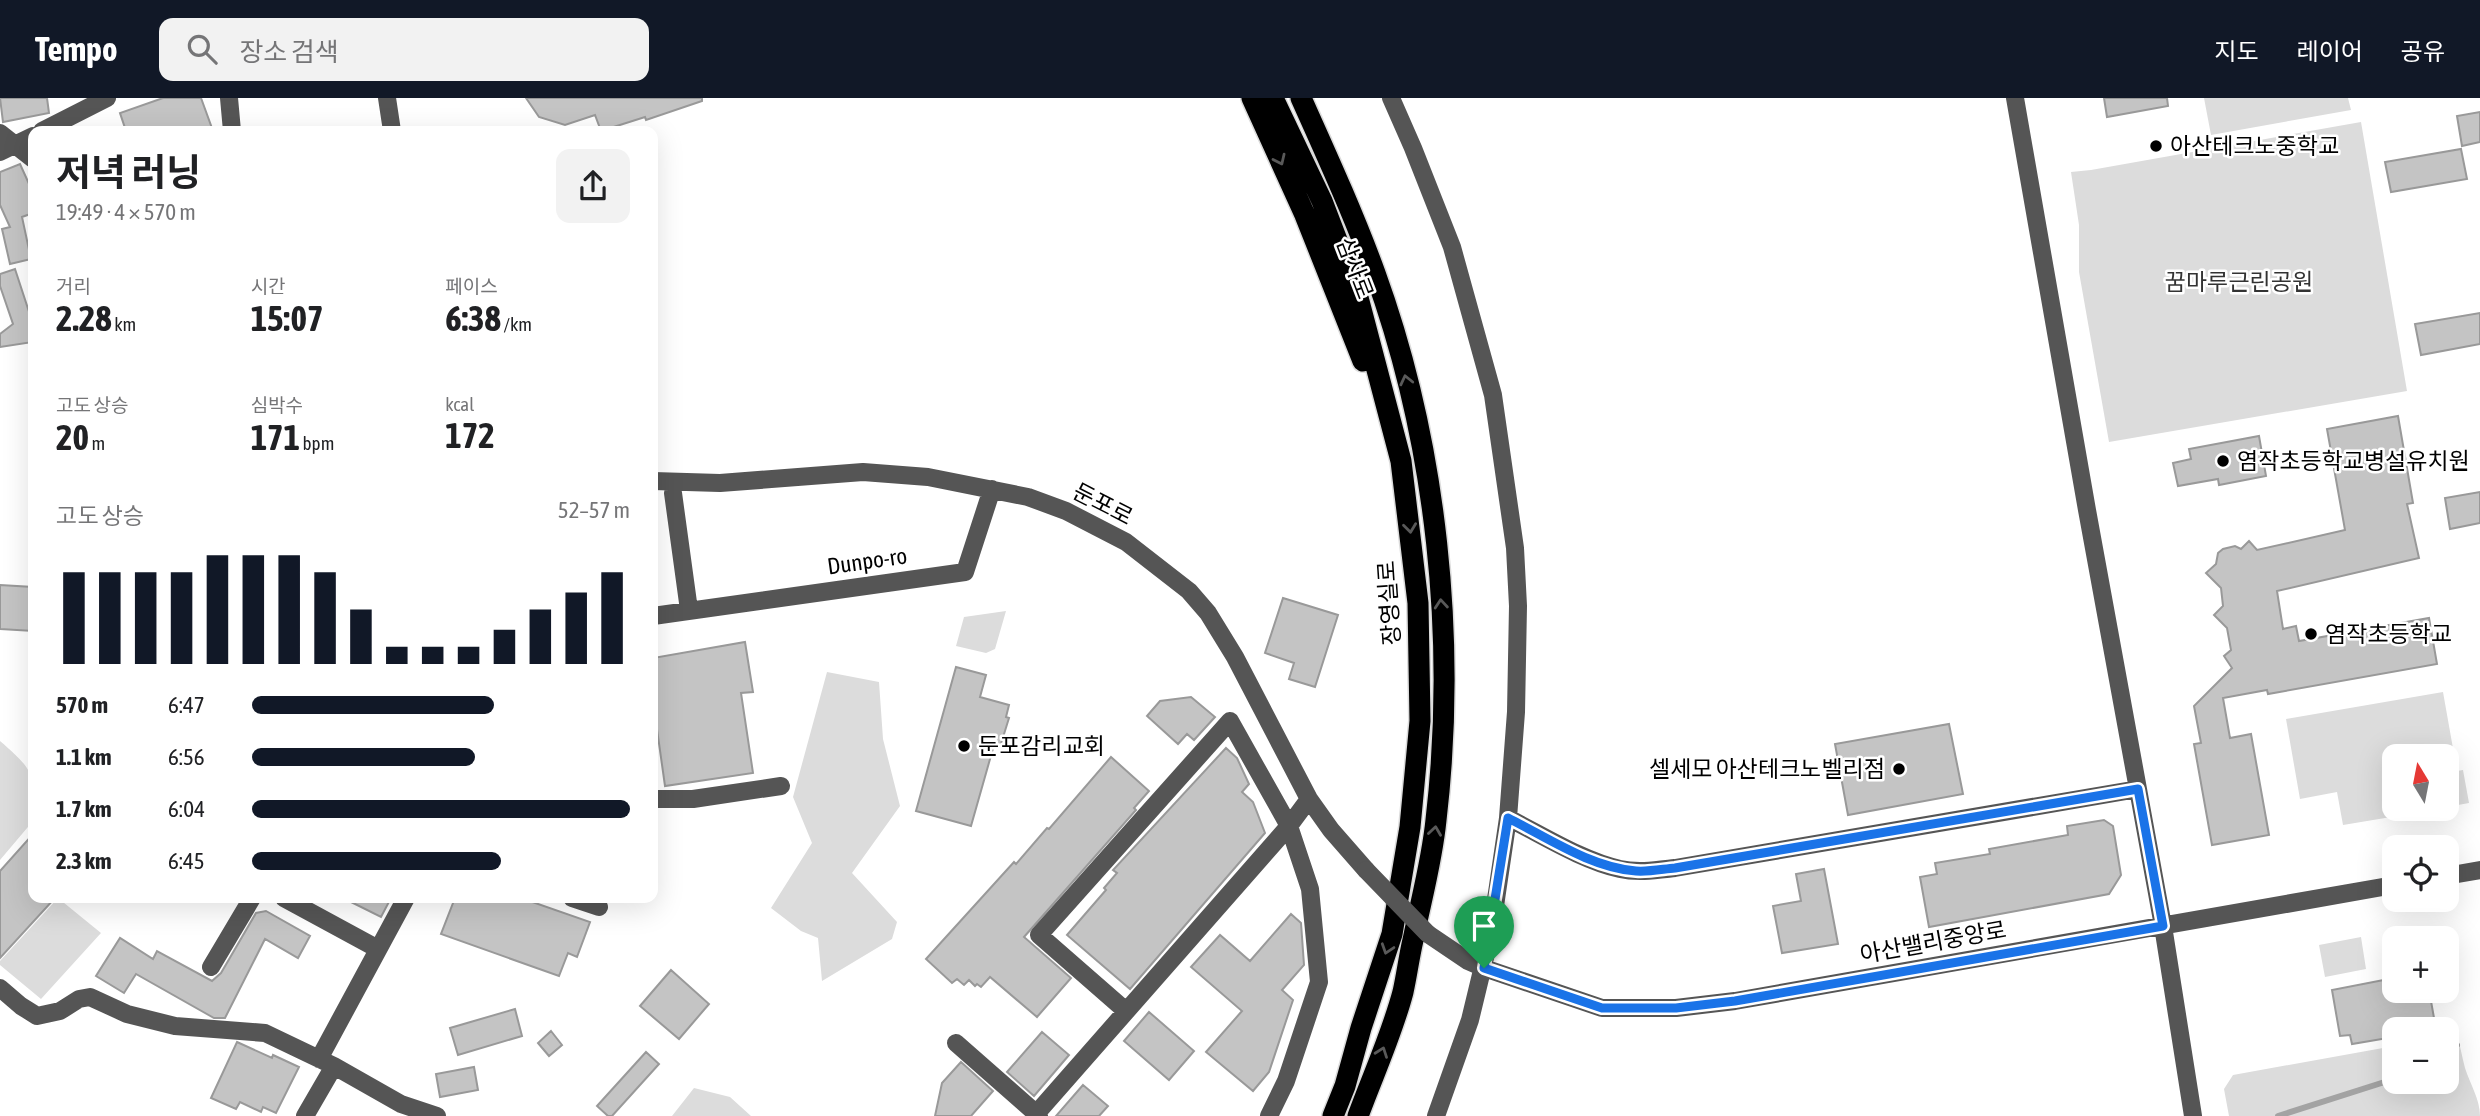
<!DOCTYPE html>
<html lang="ko">
<meta charset="utf-8">
<style>
:root{--surface:#fff;--page:#f2f2f2;--text:#202124;--muted:#757577;--accent:#111827}
body{margin:0;font-family:"Asap Condensed","Noto Sans KR",sans-serif;background:var(--page);color:var(--text);height:100vh;display:flex;flex-direction:column;font-size:26px;white-space:nowrap}
*{box-sizing:border-box;margin:0}
p{font-size:23px;color:var(--muted)}
.icon{flex:none;width:38px;height:38px;fill:none;stroke:currentColor;stroke-width:2;stroke-linecap:round;stroke-linejoin:round}
.map{position:relative;flex:1;overflow:hidden}
.sheet{position:absolute;left:28px;top:28px;width:630px;height:777px;display:flex;flex-direction:column;background:var(--surface);border-radius:14px;box-shadow:0 7px 28px #0002}
.sheet>*{flex:none}
.needle{width:46px;rotate:350deg}
.controls{position:absolute;left:2382px;top:646px;display:grid;gap:14px}
.controls a{display:grid;place-items:center;width:77px;height:77px;border-radius:14px;background:var(--surface);box-shadow:0 7px 28px #0002;font-size:35px}
.pin{position:absolute;display:grid;place-items:center;width:60px;height:60px;color:#fff;margin:-72px -30px;border-radius:50% 50% 50% 0;rotate:-45deg;box-shadow:0 0 7px #0007}
.pin .icon{rotate:45deg}
.round{display:grid;place-items:center;flex:none;width:74px;height:74px;border-radius:14px;background:var(--page)}
.overview{display:flex;align-items:center;justify-content:space-between;height:119px;padding:0 28px}
h1{font-size:38px;font-weight:700;line-height:52px}
.stats{display:grid;grid-template-columns:repeat(3,1fr);gap:10px;height:119px;padding:7px 28px}
.stats div{display:grid;align-content:center}
.stats b{font-size:35px;font-weight:700}
.stats small{font-size:19px;font-weight:400}
.stats p{font-size:19px}
.chart{height:196px;padding:14px 28px}
.chart p{display:flex;justify-content:space-between}
.chart svg{width:100%;height:126px;margin-top:7px;stroke:var(--accent);stroke-width:6}
ul{padding:0 28px;list-style:none;font-size:23px}
li{display:grid;grid-template-columns:112px 84px 1fr;align-items:center;height:52px}
li i{height:18px;border-radius:9px;background:var(--accent)}
header{display:flex;align-items:center;gap:42px;box-sizing:border-box;height:98px;padding:0 35px;background:var(--accent);color:#fff}
header strong{font-size:33px}
nav{display:flex;gap:38px;margin-inline-start:auto;font-size:24px}
.search{width:490px;height:63px;background:var(--page);display:flex;align-items:center;gap:18px;box-sizing:border-box;padding:0 24px;border-radius:14px;color:var(--muted);font-size:26px}
.map>svg:first-child{display:block}
</style>
<header>
<strong>Tempo</strong>
<div class="search"><svg class="icon" aria-label="search" viewBox="0 0 24 24"><circle cx="10" cy="10" r="6"/><path d="M15 15l6 6"/></svg>장소 검색</div>
<nav><a>지도</a><a>레이어</a><a>공유</a></nav>
</header>
<div class="map">
<svg width="2480" height="1018" viewBox="0 0 2480 1018">
<rect width="100%" height="100%" fill="#fff"/>
<path fill="#dcdcdc" d="M 2204,0 L 2348,0 L 2351,12 L 2211,37 Z
M 2361,24 L 2407,293 L 2109,344 L 2079,174 L 2079,127 L 2071,74 L 2091,72 Z
M 1006,513 L 995,551 L 986,555 L 956,548 L 964,519 Z
M 827,574 L 879,584 L 883,641 L 900,708 L 852,775 L 897,824 L 892,841 L 822,883 L 818,840 L 801,833 L 771,810 L 812,745 L 793,699 Z
M 2443,594 L 2457,673 L 2463,672 L 2469,705 L 2447,709 L 2446,658 L 2394,658 L 2394,710 L 2439,711 L 2343,727 L 2337,694 L 2300,701 L 2286,621 Z
M 0,643 C 37,675 33,675 33,723 L 0,762 Z
M 58,800 L 101,835 L 41,901 L 0,867 L 0,863 Z
M 2361,839 L 2366,871 L 2325,879 L 2319,847 Z
M 2457,936 C 2460,947 2462,959 2465,970 C 2470,986 2480,1001 2480,1018 L 2229,1018 L 2224,991 L 2233,977 L 2394,948 L 2394,984 L 2446,984 L 2447,938 Z
M 694,990 L 730,999 L 751,1018 L 672,1018 Z"/>
<g fill="none" stroke-linecap="round" stroke-linejoin="round">
<path stroke="#a3a3a3" stroke-width="6" d="M 2446,952 L 2457,947
M 2278,1018 L 2394,981"/>
</g>
<path fill="#c4c4c4" stroke="#999" stroke-width="2" d="M 0,0 L 47,0 L 49,15 L 3,24 Z
M 163,0 L 201,0 L 213,33 L 126,33 L 120,15 Z
M 526,0 L 702,0 L 702,3 L 646,22 L 645,19 L 601,33 L 595,17 L 565,27 L 539,19 Z
M 2104,0 L 2167,0 L 2168,8 L 2107,19 Z
M 2480,14 L 2480,44 L 2462,48 L 2457,18 Z
M 2461,51 L 2467,81 L 2391,94 L 2385,64 Z
M 20,66 L 30,88 L 33,115 L 22,119 L 31,161 L 10,166 L 2,131 L 10,129 L 0,107 L 0,74 Z
M 15,171 L 33,226 L 33,244 L 0,249 L 0,236 L 13,226 L 0,188 L 0,176 Z
M 2480,215 L 2480,246 L 2421,257 L 2415,226 Z
M 2398,318 L 2413,405 L 2407,406 L 2419,460 L 2277,493 L 2283,531 L 2296,528 L 2299,543 L 2429,520 L 2437,566 L 2268,596 L 2267,592 L 2223,600 L 2230,640 L 2251,636 L 2269,737 L 2212,747 L 2194,646 L 2201,645 L 2194,608 L 2232,570 L 2224,558 L 2231,552 L 2227,530 L 2214,517 L 2223,508 L 2221,490 L 2206,475 L 2216,466 L 2218,455 L 2223,451 L 2235,448 L 2241,451 L 2249,443 L 2257,452 L 2345,432 L 2327,331 Z
M 2259,338 L 2266,378 L 2219,387 L 2218,381 L 2178,388 L 2173,365 L 2191,361 L 2189,351 Z
M 2480,394 L 2480,425 L 2450,431 L 2445,400 Z
M 0,487 L 33,489 L 33,533 L 0,531 Z
M 1283,500 L 1338,517 L 1315,589 L 1289,581 L 1294,565 L 1265,555 Z
M 745,544 L 753,594 L 741,595 L 753,675 L 665,688 L 655,617 L 653,618 L 653,560 Z
M 956,569 L 986,577 L 980,599 L 1009,607 L 1006,619 L 1009,620 L 1000,649 L 994,647 L 971,728 L 916,713 Z
M 1191,599 L 1215,619 L 1194,642 L 1187,636 L 1178,646 L 1147,618 L 1160,603 Z
M 1949,626 L 1963,696 L 1848,717 L 1835,646 Z
M 1226,650 L 1237,660 L 1249,686 L 1242,694 L 1253,704 L 1265,735 L 1130,891 L 1067,837 L 1106,792 L 1104,790 L 1117,775 L 1113,772 Z
M 1111,659 L 1149,693 L 1134,710 L 1136,712 L 1024,839 L 1071,880 L 1037,919 L 990,879 L 981,889 L 977,886 L 975,888 L 969,882 L 964,887 L 957,881 L 952,885 L 926,861 L 1014,764 L 1016,766 L 1047,730 L 1049,731 Z
M 2104,722 L 2113,728 L 2121,777 L 2109,796 L 1929,829 L 1920,779 L 1937,776 L 1935,765 L 1990,756 L 1989,751 L 2068,737 L 2067,728 Z
M 33,736 L 33,800 L 55,800 L 0,860 L 0,773 Z
M 1824,771 L 1838,846 L 1782,855 L 1773,808 L 1801,803 L 1796,776 Z
M 343,800 L 391,800 L 381,819 Z
M 455,800 L 521,800 L 590,824 L 577,859 L 568,855 L 559,878 L 441,836 Z
M 266,813 L 310,838 L 298,860 L 265,841 L 225,920 L 214,920 L 136,876 L 124,895 L 96,878 L 120,840 L 153,861 L 157,853 L 212,883 L 221,875 L 256,815 Z
M 1291,816 L 1301,825 L 1304,867 L 1282,892 L 1293,902 L 1269,974 L 1253,993 L 1206,954 L 1242,913 L 1191,869 L 1220,837 L 1250,863 Z
M 671,872 L 709,906 L 679,941 L 640,908 Z
M 2394,880 L 2394,892 L 2429,892 L 2436,931 L 2394,931 L 2394,939 L 2352,946 L 2350,937 L 2340,938 L 2332,892 Z
M 515,911 L 522,938 L 458,957 L 450,930 Z
M 1149,914 L 1194,953 L 1169,982 L 1124,943 Z
M 551,933 L 562,947 L 549,958 L 538,945 Z
M 1042,934 L 1069,957 L 1034,998 L 1007,974 Z
M 237,944 L 272,960 L 273,957 L 299,969 L 276,1015 L 263,1009 L 261,1014 L 240,1004 L 236,1011 L 211,1000 Z
M 646,954 L 659,966 L 612,1018 L 608,1018 L 597,1008 Z
M 961,964 L 993,993 L 971,1018 L 935,1018 L 942,985 Z
M 474,969 L 478,992 L 440,999 L 436,976 Z
M 1083,987 L 1108,1008 L 1099,1018 L 1056,1018 Z"/>
<g fill="none" stroke-linecap="round" stroke-linejoin="round">
<g stroke="#dbdbdb" stroke-width="24">
<path id="highway" d="M 1252,0 L 1305,117 L 1363,263
M 1273,0 L 1322,103 L 1356,192 L 1401,363 L 1418,505 L 1420,623 L 1410,729 L 1392,836 L 1361,930 L 1345,988 L 1333,1018
M 1301,0 C 1327,58 1353,115 1375,175 C 1437,346 1457,542 1436,722 C 1432,763 1421,802 1413,842 C 1409,859 1407,876 1403,894 C 1392,936 1373,977 1358,1018"/>
</g>
<path stroke="#555" stroke-width="18" d="M 229,0 L 232,33
M 387,0 L 392,33
M 1391,0 L 1413,50 L 1452,149 L 1493,297 L 1515,450 L 1518,508 L 1516,614 L 1508,720 L 1491,835 L 1470,922 L 1436,1018
M 2015,0 L 2087,412 L 2163,828 L 2193,1018
M 42,33 L 107,0
M 0,35 L 33,61
M 0,54 L 33,38
M 653,383 L 720,385 L 863,374 L 928,379 L 1028,399 L 1066,413 L 1126,444 L 1189,493 L 1208,515 L 1235,559 L 1309,701 L 1331,732 L 1366,772
M 673,395 L 689,512
M 653,518 L 965,474 L 992,391
M 653,701 L 693,701 L 781,688
M 1508,720 C 1542,737 1583,763 1620,771 C 1638,775 1657,772 1675,770 L 2138,691
M 2446,778 L 2480,772
M 284,800 L 378,851
M 572,800 L 599,809
M 1428,836 L 1468,863 L 1484,870 L 1602,910 L 1676,910 L 1735,903 L 2394,787
M 211,869 L 252,800
M 0,890 L 21,908 L 37,918 L 60,913 L 79,901 L 90,899 L 127,916 L 175,928 L 265,935 L 334,968 L 401,1006 L 437,1018
M 1126,913 L 1039,837 L 1230,623 L 1289,728 L 1310,791 L 1319,884 L 1286,983 L 1269,1018
M 956,945 L 1039,1018
M 319,961 L 406,800
M 1036,1016 L 1289,728 L 1309,701
M 305,1018 L 334,968"/>
<use href="#highway" stroke="#000" stroke-width="21"/>
<path stroke="#555" stroke-width="18" d="M 1366,772 L 1428,836"/>
</g>
<defs><path id="oneway-chevron" d="M-2-3.5L2.5 0L-2 3.5" fill="none" stroke-width="1.6" stroke-linecap="round" stroke-linejoin="round" transform="scale(1.75)"/></defs>
<g stroke="#595959">
<use href="#oneway-chevron" transform="translate(1280 62) rotate(65)"/>
<use href="#oneway-chevron" transform="translate(1406 282) rotate(-103)"/>
<use href="#oneway-chevron" transform="translate(1410 430) rotate(83)"/>
<use href="#oneway-chevron" transform="translate(1441 506) rotate(-95)"/>
<use href="#oneway-chevron" transform="translate(1435 733) rotate(-82)"/>
<use href="#oneway-chevron" transform="translate(1387 851) rotate(108)"/>
<use href="#oneway-chevron" transform="translate(1382 954) rotate(-70)"/>
</g>
<g fill="none" stroke-linecap="round" stroke-linejoin="round">
<g stroke="#fff" stroke-width="14">
<path id="route" d="M 2138,691 L 2163,828 L 1735,903 L 1676,910 L 1602,910 L 1484,870 L 1508,720 C 1548,740 1592,770 1636,773 C 1649,774 1663,771 1675,770 Z"/>
</g>
<use href="#route" stroke="#1a73e8" stroke-width="9"/>
</g>
<g fill="#000" stroke="#fff" stroke-width="2.5">
<circle cx="2156" cy="48" r="7"/>
<circle cx="2223" cy="363" r="7"/>
<circle cx="2311" cy="536" r="7"/>
<circle cx="964" cy="648" r="7"/>
<circle cx="1899" cy="671" r="7"/>
</g>
<g text-anchor="middle" stroke-width="5" stroke-linejoin="round" paint-order="stroke">
<g font-size="23" fill="#000" stroke="#fff" text-anchor="start">
<text x="2170" y="56">아산테크노중학교</text>
<text x="2237" y="371">염작초등학교병설유치원</text>
<text x="2325" y="544">염작초등학교</text>
<text x="978" y="656">둔포감리교회</text>
<text x="1885" y="679" text-anchor="end">셀세모 아산테크노벨리점</text>
</g>
<g font-size="23" fill="#000" stroke="#fff">
<text transform="translate(1355 170) rotate(69)" y="8">삼사로</text>
<text transform="translate(1103 406) rotate(27)" y="8">둔포로</text>
<text transform="translate(867 463) rotate(-8)" y="8">Dunpo-ro</text>
<text transform="translate(1389 505) rotate(-94)" y="8">장영실로</text>
<text transform="translate(1933 844) rotate(-10)" y="8">아산밸리중앙로</text>
</g>
<g font-size="23" fill="#333" stroke="#fff">
<text x="2239" y="192">꿈마루근린공원</text>
</g>
</g>
</svg>
<div class="controls">
<a><svg class="needle" viewBox="-14 -14 28 28"><path d="M0-13l5 13h-10z" fill="#e53935"/><path d="M0 13l5-13h-10z" fill="#757577"/></svg></a>
<a><svg class="icon" aria-label="locate" viewBox="0 0 24 24"><circle cx="12" cy="12" r="6"/><path d="M12 2v4M12 18v4M2 12h4M18 12h4"/></svg></a>
<a>+</a>
<a>−</a>
</div>
<div class="pin" style="left:1484px;top:870px;background:#1e9e55"><svg class="icon" aria-label="arrive" viewBox="0 0 24 24"><path d="M6 21V4h12l-3 4 3 4H6"/></svg></div>
<section class="sheet">
<div class="overview"><div><h1>저녁 러닝</h1><p>19:49 · 4 × 570 m</p></div><a class="round"><svg class="icon" aria-label="share" viewBox="0 0 24 24"><path d="M12 15V3M7 8l5-5 5 5M5 13v7h14v-7"/></svg></a></div>
<div class="stats">
<div><p>거리</p><b>2.28<small> km</small></b></div>
<div><p>시간</p><b>15:07</b></div>
<div><p>페이스</p><b>6:38<small> /km</small></b></div>
</div>
<div class="stats">
<div><p>고도 상승</p><b>20<small> m</small></b></div>
<div><p>심박수</p><b>171<small> bpm</small></b></div>
<div><p>kcal</p><b>172</b></div>
</div>
<div class="chart"><p><span>고도 상승</span>52–57 m</p>
<svg viewBox="0 0 160 44" preserveAspectRatio="none"><path d="M5 44V12M15 44V12M25 44V12M35 44V12M45 44V6M55 44V6M65 44V6M75 44V12M85 44V25M95 44V38M105 44V38M115 44V38M125 44V32M135 44V25M145 44V19M155 44V12"/></svg>
</div>
<ul>
<li><b>570 m</b>6:47<i style="width:64%"></i></li>
<li><b>1.1 km</b>6:56<i style="width:59%"></i></li>
<li><b>1.7 km</b>6:04<i style="width:100%"></i></li>
<li><b>2.3 km</b>6:45<i style="width:66%"></i></li>
</ul>
</section>
</div>
